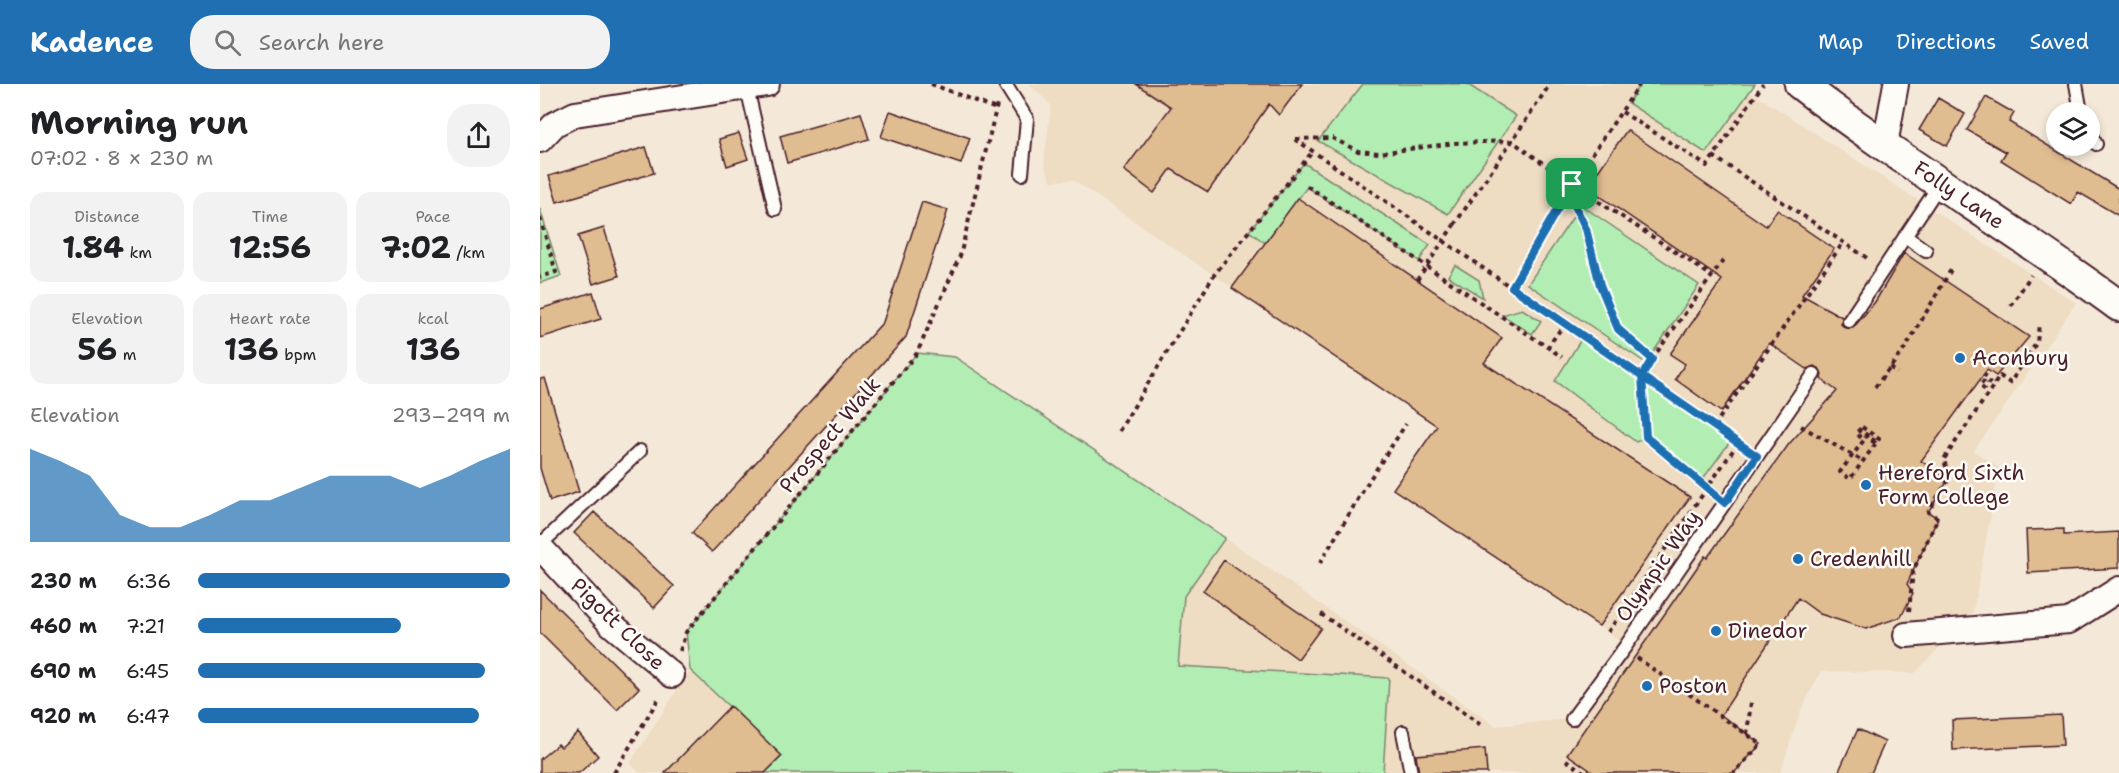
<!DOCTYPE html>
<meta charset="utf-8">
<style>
:root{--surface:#fff;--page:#f2f2f2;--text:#202124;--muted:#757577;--accent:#1f6fb2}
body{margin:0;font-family:"Shantell Sans",sans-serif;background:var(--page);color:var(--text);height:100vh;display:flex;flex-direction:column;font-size:22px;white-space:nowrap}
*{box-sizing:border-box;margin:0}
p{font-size:20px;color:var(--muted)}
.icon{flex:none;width:33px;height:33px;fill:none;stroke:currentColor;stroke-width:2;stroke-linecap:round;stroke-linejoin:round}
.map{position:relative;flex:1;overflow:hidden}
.sheet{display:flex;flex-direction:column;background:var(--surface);width:540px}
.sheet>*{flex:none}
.fabs{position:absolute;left:1506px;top:18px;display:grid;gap:12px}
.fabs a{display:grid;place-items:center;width:54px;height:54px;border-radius:50%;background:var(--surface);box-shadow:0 3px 9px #0003;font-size:30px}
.pin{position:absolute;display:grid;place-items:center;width:51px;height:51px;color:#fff;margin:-26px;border-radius:12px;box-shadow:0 3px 9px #0006}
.round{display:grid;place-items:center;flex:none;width:63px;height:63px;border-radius:24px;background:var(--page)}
.summary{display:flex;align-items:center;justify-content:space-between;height:102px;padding:0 30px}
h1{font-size:33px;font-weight:700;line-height:45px}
.stats{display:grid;grid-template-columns:repeat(3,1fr);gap:9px;height:102px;padding:6px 30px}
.stats div{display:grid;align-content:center;border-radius:15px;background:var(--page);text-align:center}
.stats b{font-size:30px;font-weight:700}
.stats small{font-size:16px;font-weight:400}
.stats p{font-size:16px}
.chart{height:168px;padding:12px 30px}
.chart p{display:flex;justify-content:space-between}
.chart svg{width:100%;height:108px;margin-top:6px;fill:var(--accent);opacity:.7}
ul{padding:0 30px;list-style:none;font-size:20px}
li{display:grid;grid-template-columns:96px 72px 1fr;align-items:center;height:45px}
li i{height:15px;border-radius:8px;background:var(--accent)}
header{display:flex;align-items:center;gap:36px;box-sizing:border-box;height:84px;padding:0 30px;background:var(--accent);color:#fff}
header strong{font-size:28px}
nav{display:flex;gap:33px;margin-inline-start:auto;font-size:21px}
.search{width:420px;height:54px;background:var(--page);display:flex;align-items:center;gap:15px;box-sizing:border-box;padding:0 21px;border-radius:24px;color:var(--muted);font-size:22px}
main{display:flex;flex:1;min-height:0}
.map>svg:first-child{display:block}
</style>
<header>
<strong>Kadence</strong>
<div class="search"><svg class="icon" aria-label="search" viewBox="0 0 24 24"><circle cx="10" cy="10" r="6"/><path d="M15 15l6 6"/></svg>Search here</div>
<nav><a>Map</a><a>Directions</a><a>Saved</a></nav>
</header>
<main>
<section class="sheet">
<div class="summary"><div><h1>Morning run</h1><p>07:02 · 8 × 230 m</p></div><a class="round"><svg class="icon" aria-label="share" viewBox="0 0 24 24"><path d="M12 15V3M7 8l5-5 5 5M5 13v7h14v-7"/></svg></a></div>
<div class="stats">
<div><p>Distance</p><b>1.84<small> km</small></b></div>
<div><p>Time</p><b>12:56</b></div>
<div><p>Pace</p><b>7:02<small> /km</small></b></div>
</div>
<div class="stats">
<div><p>Elevation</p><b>56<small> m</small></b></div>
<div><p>Heart rate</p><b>136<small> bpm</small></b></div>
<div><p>kcal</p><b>136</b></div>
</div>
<div class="chart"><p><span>Elevation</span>293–299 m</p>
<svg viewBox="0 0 160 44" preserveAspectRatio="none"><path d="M0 44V6L10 11L20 17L30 33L40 38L50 38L60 33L70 27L80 27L90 22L100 17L110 17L120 17L130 22L140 17L150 11L160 6V44z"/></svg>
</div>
<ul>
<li><b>230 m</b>6:36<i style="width:100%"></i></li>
<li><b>460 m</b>7:21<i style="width:65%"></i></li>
<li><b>690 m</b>6:45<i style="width:92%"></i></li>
<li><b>920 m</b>6:47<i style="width:90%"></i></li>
</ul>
</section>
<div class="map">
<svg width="1579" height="689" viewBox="0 0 1579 689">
<rect width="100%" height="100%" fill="#f4e9d8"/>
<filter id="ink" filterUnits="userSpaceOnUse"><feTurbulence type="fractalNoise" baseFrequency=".0167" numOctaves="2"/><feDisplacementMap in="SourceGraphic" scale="12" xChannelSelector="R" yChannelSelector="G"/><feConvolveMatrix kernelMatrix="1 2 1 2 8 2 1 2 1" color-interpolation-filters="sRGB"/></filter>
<g filter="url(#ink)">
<path fill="#eedcc3" d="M 489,0 L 1199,0 L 1536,219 L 1434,367 L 1459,384 L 1433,528 L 1375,589 L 1281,587 L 1261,626 L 1240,689 L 572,689 L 638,581 L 644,512 L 685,454 L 956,642 L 1032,635 L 1085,563 L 1068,548 L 853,405 L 897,342 L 533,96 L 511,97 L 504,79 L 511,21 Z
M 150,586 L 242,672 L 225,689 L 100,689 L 90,679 Z"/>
<path fill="#b2eeb3" stroke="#7e866f" stroke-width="1.5" d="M 823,0 L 927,0 L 976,32 L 908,130 L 778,57 Z
M 1100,0 L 1215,0 L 1166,69 L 1088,19 Z
M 764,79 L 890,161 L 879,177 L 767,103 L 725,159 L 709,147 Z
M 1041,121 L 1159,201 L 1106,279 L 988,200 Z
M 0,125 L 21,192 L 0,199 Z
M 915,181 L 939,196 L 943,214 L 908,192 Z
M 982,225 L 1001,237 L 992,250 L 962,231 Z
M 1043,252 L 1192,355 L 1160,399 L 1107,353 L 1096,358 L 1015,297 Z
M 377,269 L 415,273 L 685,454 L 644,512 L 638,582 L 849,594 L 843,689 L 225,689 L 242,672 L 150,586 L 146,548 Z"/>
<path fill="#e0bc91" stroke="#4a1f2b" stroke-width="1.5" d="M 596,0 L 762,0 L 739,31 L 729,20 L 668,108 L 631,85 L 614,109 L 584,86 L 631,23 Z
M 1446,13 L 1474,29 L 1469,38 L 1579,105 L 1579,132 L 1538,108 L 1531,120 L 1461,76 L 1466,68 L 1427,46 Z
M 1398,14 L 1425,30 L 1407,62 L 1379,46 Z
M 350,27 L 430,54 L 421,80 L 341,53 Z
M 321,29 L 329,55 L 247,79 L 240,52 Z
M 1087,46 L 1226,142 L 1237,126 L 1294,165 L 1262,211 L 1302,233 L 1301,240 L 1305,244 L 1313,244 L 1335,218 L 1364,169 L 1489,253 L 1456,292 L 1447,286 L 1381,377 L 1409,395 L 1388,428 L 1398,434 L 1367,500 L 1373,509 L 1361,533 L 1326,545 L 1280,530 L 1258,514 L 1181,631 L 1221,660 L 1194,689 L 1054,689 L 1027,670 L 1165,472 L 1167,474 L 1249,360 L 1297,307 L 1281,295 L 1282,290 L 1279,284 L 1274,282 L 1267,285 L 1229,259 L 1181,328 L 1135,295 L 1145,280 L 1130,270 L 1182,196 L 1047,103 Z
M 199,49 L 208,75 L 187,82 L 179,55 Z
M 106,63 L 114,89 L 17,118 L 9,92 Z
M 758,114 L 962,254 L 944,279 L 1150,413 L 1059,542 L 853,405 L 897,342 L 692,204 Z
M 382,118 L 408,126 L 366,253 L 172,468 L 152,449 L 343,238 Z
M 64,144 L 79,192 L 53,200 L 38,152 Z
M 53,208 L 61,235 L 0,254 L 0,225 Z
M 5,294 L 39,408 L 10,417 L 0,384 L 0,295 Z
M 54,428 L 134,502 L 114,524 L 34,449 Z
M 1524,445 L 1524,451 L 1579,448 L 1579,484 L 1488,489 L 1486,446 Z
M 684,476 L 781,544 L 758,575 L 663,507 Z
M 0,506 L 99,604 L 77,626 L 0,549 Z
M 190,622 L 242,672 L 225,689 L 125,689 Z
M 1521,631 L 1523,661 L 1413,666 L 1412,636 Z
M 1318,645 L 1345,658 L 1331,689 L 1298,689 Z
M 38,648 L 58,672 L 39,689 L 0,689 L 0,675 L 18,660 L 21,663 Z
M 945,665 L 947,689 L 879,689 L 876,671 Z"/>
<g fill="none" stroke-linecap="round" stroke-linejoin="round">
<g stroke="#4a1f2b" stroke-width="16">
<path id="service" d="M 465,0 L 487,35 L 482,90
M 1536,0 L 1541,28
M 207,4 L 235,125
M 1550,50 L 1556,60
M 1365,152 L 1386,167
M 1309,237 L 1400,100
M 0,461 L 100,367
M 1032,635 L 1085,563 L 1274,290
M 863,648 L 871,689"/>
</g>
<g stroke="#4a1f2b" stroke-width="28">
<path id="minor" d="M 0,56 L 15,40 L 35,30 L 227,0
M 1345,61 L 1356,0
M 0,463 L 71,540 L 132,591
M 1366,551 L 1529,537 L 1579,505"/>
</g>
<g stroke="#4a1f2b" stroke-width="34">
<path id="tertiary" d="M 1260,0 C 1362,79 1475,145 1579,222"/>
</g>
<path stroke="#4a1f2b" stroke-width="4" stroke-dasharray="4.5 4.5" stroke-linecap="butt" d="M 391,0 L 456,25
M 1100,0 L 1032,100 L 1035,122 L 1046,145 L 1060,201 L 1079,245 L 1112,275 L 1102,292 L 1106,353 L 1170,408
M 1082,28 L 1167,82 L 1223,0
M 755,55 L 1202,362
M 756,55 L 792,54 L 818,67 L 839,69 L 915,59 L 972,57 L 1010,0
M 1173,72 L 1330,176
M 767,102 L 1022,273
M 0,134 L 16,188 L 0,193
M 914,141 L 972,57 L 1032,100 L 1172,192
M 972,203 L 1032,101
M 1471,222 L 1491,191
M 1007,264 L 1025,239
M 1112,275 L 1185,174
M 1350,283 L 1357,289
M 1443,290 L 1447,293 L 1440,302 L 1444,305 L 1451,296 L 1455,299
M 1335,303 L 1366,263 L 1412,184
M 1174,342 L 1303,159
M 1261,342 L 1323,377
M 1322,343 L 1339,355 L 1310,395 L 1300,388 L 1324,356 L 1316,349 Z
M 579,347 L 674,191 L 773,67
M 1335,359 L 1319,347 L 1320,346 L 1335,357 L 1336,355
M 780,479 L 830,395 L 866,340
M 1369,527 L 1373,487 L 1398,434 L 1388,428 L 1409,395 L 1404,375 L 1460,292 L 1470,299 L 1497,258 L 1499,240
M 781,530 L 941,641
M 1068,548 L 1198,359
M 140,567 L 146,548 L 377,269 L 420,172 L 457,21
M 1097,574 L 1221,660 L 1194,689
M 1207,650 L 1211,618
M 1026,676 L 1045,689
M 74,689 L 120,612"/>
<use href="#service" stroke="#fdfcf7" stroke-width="12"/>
<use href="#minor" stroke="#fdfcf7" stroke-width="24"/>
<use href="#tertiary" stroke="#fdfcf7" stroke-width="30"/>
<path stroke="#4a1f2b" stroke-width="4" stroke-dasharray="4.5 4.5" stroke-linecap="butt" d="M 877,196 L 914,141"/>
</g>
</g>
<g fill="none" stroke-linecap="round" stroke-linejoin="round" filter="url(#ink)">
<g stroke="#fff" stroke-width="12">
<path id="route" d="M 1032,100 L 1035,122 L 1046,145 L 1060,201 L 1078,245 L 1112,275 L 1102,292 L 1106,353 L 1185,419 L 1217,372 L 972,203 L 1032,100"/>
</g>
<use href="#route" stroke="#1f6fb2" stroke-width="8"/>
</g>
<g fill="#1f6fb2" stroke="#fdfcf7" stroke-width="2">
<circle cx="1420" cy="274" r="6"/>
<circle cx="1326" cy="401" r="6"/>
<circle cx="1258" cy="475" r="6"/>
<circle cx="1176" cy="547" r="6"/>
<circle cx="1107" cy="602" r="6"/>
</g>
<g text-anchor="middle" stroke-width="5" stroke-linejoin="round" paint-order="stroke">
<g font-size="21" fill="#4a1f2b" stroke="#fdfcf7">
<text transform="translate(1419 111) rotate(34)" y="7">Folly Lane</text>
<text transform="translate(290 351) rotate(-50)" y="7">Prospect Walk</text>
<text transform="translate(1118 482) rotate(-55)" y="7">Olympic Way</text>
<text transform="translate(78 540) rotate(44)" y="7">Pigott Close</text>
</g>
<g font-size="21" fill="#4a1f2b" stroke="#fdfcf7" text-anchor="start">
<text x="1432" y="281">Aconbury</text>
<text x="1338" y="396">Hereford Sixth<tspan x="1338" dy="24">Form College</tspan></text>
<text x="1270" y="482">Credenhill</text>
<text x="1188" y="554">Dinedor</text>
<text x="1119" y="609">Poston</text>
</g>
</g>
</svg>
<div class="fabs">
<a><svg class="icon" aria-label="layers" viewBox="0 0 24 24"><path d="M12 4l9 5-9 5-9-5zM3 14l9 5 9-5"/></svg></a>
</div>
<div class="pin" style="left:1032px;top:100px;background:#1e9e55"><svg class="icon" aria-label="arrive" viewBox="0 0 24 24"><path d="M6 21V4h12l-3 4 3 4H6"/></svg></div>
</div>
</main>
